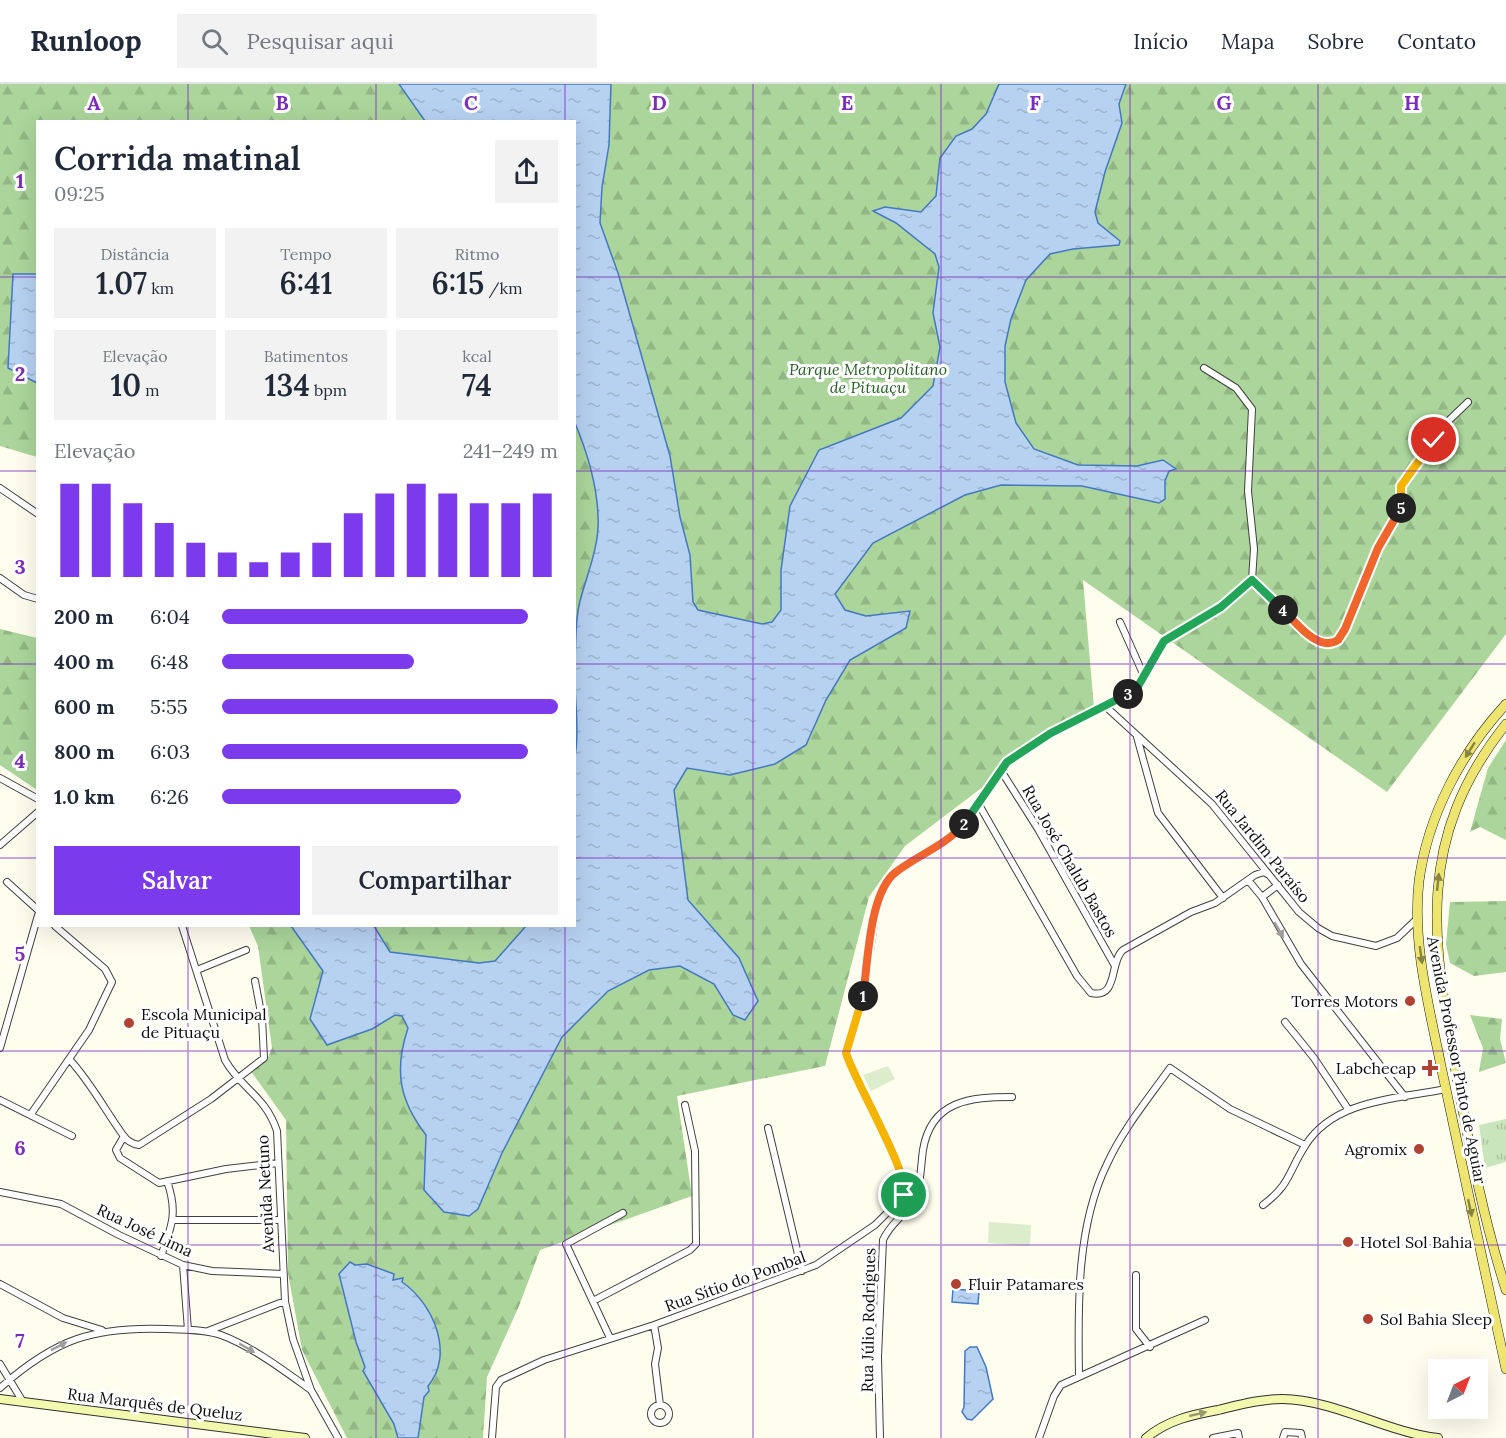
<!DOCTYPE html>
<html lang="pt">
<meta charset="utf-8">
<style>
:root{--surface:#fff;--page:#f2f2f3;--text:#1f2937;--muted:#747a83;--line:#e0e1e3;--accent:#7c3aed}
body{margin:0;font-family:Lora,serif;background:var(--page);color:var(--text);height:100vh;display:flex;flex-direction:column;font-size:22px;white-space:nowrap}
*{box-sizing:border-box;margin:0}
p{font-size:20px;color:var(--muted)}
.icon{flex:none;width:33px;height:33px;fill:none;stroke:currentColor;stroke-width:2;stroke-linecap:round;stroke-linejoin:round}
.map{position:relative;flex:1;overflow:hidden}
.drawer{position:absolute;left:36px;top:36px;width:540px;height:807px;display:flex;flex-direction:column;background:var(--surface);border-radius:0px;box-shadow:0 6px 24px #0002}
.drawer>*{flex:none}
.needle{width:39px;rotate:42deg}
.tools{position:absolute;left:1428px;top:1275px;display:grid;gap:12px}
.tools a{display:grid;place-items:center;width:60px;height:60px;border-radius:0px;background:var(--surface);box-shadow:0 6px 24px #0002;font-size:30px}
.pin{position:absolute;display:grid;place-items:center;width:51px;height:51px;color:#fff;margin:-26px;border:3px solid #fff;border-radius:50%;box-shadow:0 2px 6px #0007}
.km{position:absolute;width:30px;height:30px;margin:-15px;border-radius:50%;background:#222;color:#fff;font-size:16px;line-height:30px;text-align:center}
.round{display:grid;place-items:center;flex:none;width:63px;height:63px;border-radius:0px;background:var(--page)}
.head{display:flex;align-items:center;justify-content:space-between;height:102px;padding:0 18px}
h1{font-size:33px;font-weight:600;line-height:45px}
.figures{display:grid;grid-template-columns:repeat(3,1fr);gap:9px;height:102px;padding:6px 18px}
.figures div{display:grid;align-content:center;border-radius:0px;background:var(--page);text-align:center}
.figures b{font-size:30px;font-weight:600}
.figures small{font-size:16px;font-weight:400}
.figures p{font-size:16px}
.chart{height:168px;padding:12px 18px}
.chart p{display:flex;justify-content:space-between}
.chart svg{width:100%;height:108px;margin-top:6px;stroke:var(--accent);stroke-width:6}
.primary-button{display:flex;gap:12px;margin-top:auto;padding:12px 18px}
.primary-button a{flex:1;height:69px;border-radius:0px;background:var(--accent);color:#fff;font-size:24px;font-weight:600;line-height:69px;text-align:center}
.primary-button a+a{background:var(--page);color:var(--text)}
ul{padding:0 18px;list-style:none;font-size:20px}
li{display:grid;grid-template-columns:96px 72px 1fr;align-items:center;height:45px}
li i{height:15px;border-radius:8px;background:var(--accent)}
header{display:flex;align-items:center;gap:36px;box-sizing:border-box;height:84px;padding:0 30px;background:var(--surface);border-bottom:2px solid var(--line)}
header strong{font-size:28px}
nav{display:flex;gap:33px;margin-inline-start:auto;font-size:21px}
.search{width:420px;height:54px;background:var(--page);display:flex;align-items:center;gap:15px;box-sizing:border-box;padding:0 21px;border-radius:0px;color:var(--muted);font-size:22px}
.map>svg:first-child{display:block}
</style>
<header>
<strong>Runloop</strong>
<div class="search"><svg class="icon" aria-label="search" viewBox="0 0 24 24"><circle cx="10" cy="10" r="6"/><path d="M15 15l6 6"/></svg>Pesquisar aqui</div>
<nav><a>Início</a><a>Mapa</a><a>Sobre</a><a>Contato</a></nav>
</header>
<div class="map">
<svg width="1506" height="1354" viewBox="0 0 1506 1354">
<defs>
<pattern id="grass-tufts" width="24" height="20" patternUnits="userSpaceOnUse" patternTransform="scale(1.5)"><rect width="24" height="20" fill="#c9e5bb"/><path d="M3 7l-1-3M5 7V3M7 7l1-3M15 17l-1-3M17 17v-4M19 17l1-3" fill="none" stroke="#abc3a0"/></pattern>
<pattern id="forest-firs" width="22" height="20" patternUnits="userSpaceOnUse" patternTransform="scale(1.5)"><rect width="22" height="20" fill="#abd59b"/><path d="M5 1l3.5 6h-7zM16 11l3.5 6h-7z" fill="#92b684"/></pattern>
<pattern id="water-ripples" width="26" height="14" patternUnits="userSpaceOnUse" patternTransform="scale(1.5)"><rect width="26" height="14" fill="#b7d1f1"/><path d="M2 4q2-2 4 0t4 0M15 11q2-2 4 0t4 0" fill="none" stroke="#9cb2cd"/></pattern>
</defs>
<rect width="100%" height="100%" fill="#fefdee"/>
<path fill="url(#grass-tufts)" d="M 1506,1035 L 1506,1078 L 1485,1084 L 1479,1041 Z"/>
<path fill="url(#forest-firs)" d="M 0,0 L 1506,0 L 1506,550 L 1387,708 L 1083,496 L 1094,624 L 1035,655 L 1007,675 L 984,702 L 905,762 L 869,813 L 825,982 L 677,1012 L 692,1112 L 540,1166 L 519,1222 L 487,1293 L 483,1354 L 347,1354 L 302,1266 L 288,1189 L 286,1036 L 250,986 L 267,976 L 272,964 L 258,862 L 249,842 L 574,842 L 574,38 L 38,38 L 37,373 L 0,362 Z
M 0,545 L 37,554 L 37,706 L 0,681 Z
M 1506,656 L 1506,756 L 1480,743 L 1470,748 L 1488,684 Z
M 1506,817 L 1506,888 L 1474,892 L 1450,879 L 1446,860 L 1450,818 Z
M 1470,931 L 1502,935 L 1500,955 L 1506,979 L 1479,988 L 1483,964 Z"/>
<path fill="#dcedcc" d="M 888,982 L 895,995 L 871,1007 L 863,991 Z
M 989,1138 L 1031,1141 L 1030,1162 L 988,1159 Z"/>
<path fill="url(#water-ripples)" stroke="#4479c2" stroke-width="1.5" d="M 399,0 L 611,0 L 609,61 L 602,103 L 600,139 L 618,189 L 670,372 L 680,433 L 690,471 L 693,518 L 698,526 L 762,540 L 772,538 L 781,526 L 781,486 L 790,422 L 819,366 L 901,334 L 933,302 L 940,263 L 933,229 L 939,183 L 935,170 L 896,139 L 873,127 L 885,123 L 921,128 L 936,112 L 940,74 L 956,52 L 972,45 L 986,30 L 999,0 L 1126,0 L 1119,20 L 1122,39 L 1105,88 L 1095,128 L 1098,139 L 1120,157 L 1119,161 L 1073,165 L 1050,170 L 1026,196 L 1011,235 L 1005,262 L 1005,298 L 1016,339 L 1034,365 L 1078,381 L 1137,382 L 1163,376 L 1176,385 L 1169,387 L 1165,397 L 1165,415 L 1159,419 L 1082,402 L 1001,401 L 965,411 L 873,459 L 835,510 L 845,526 L 866,532 L 910,527 L 906,544 L 850,576 L 826,616 L 806,661 L 775,680 L 730,691 L 687,684 L 674,706 L 688,816 L 739,874 L 758,917 L 745,936 L 733,931 L 714,900 L 680,882 L 649,886 L 608,907 L 562,953 L 502,1069 L 478,1125 L 469,1132 L 444,1128 L 424,1106 L 426,1051 C 399,1016 394,986 408,944 L 402,932 L 395,931 L 372,945 L 327,961 L 310,935 L 323,887 L 291,842 L 374,842 L 390,868 L 479,879 L 495,877 L 526,842 L 574,842 L 574,678 C 581,645 573,611 575,577 C 576,558 575,536 580,517 C 587,490 600,461 598,432 C 597,400 587,368 575,339 L 574,38 L 425,37 Z
M 13,190 L 37,190 L 37,299 L 8,284 Z
M 350,1178 L 355,1181 L 367,1180 L 394,1190 L 393,1196 L 403,1194 L 402,1198 C 433,1219 455,1270 428,1302 L 429,1307 L 424,1313 L 418,1354 L 398,1354 L 394,1340 L 363,1287 L 365,1283 L 356,1258 L 339,1190 Z
M 953,1205 L 979,1207 L 978,1220 L 952,1218 Z
M 970,1263 L 977,1263 L 986,1283 L 993,1315 L 972,1336 L 967,1335 L 962,1328 L 964,1323 L 965,1267 Z"/>
<g fill="none" stroke-linecap="round" stroke-linejoin="round">
<g stroke="#404040" stroke-width="8">
<path id="street" d="M 0,404 L 38,430
M 0,494 L 24,511 L 38,515
M 1252,496 C 1268,511 1316,570 1338,556 L 1345,545 L 1378,464 L 1401,425 L 1401,402 L 1440,345 L 1468,318
M 1120,538 L 1144,592
M 1104,621 L 1212,720 L 1299,828 L 1318,844 L 1332,852 L 1376,862 L 1397,854 L 1417,835
M 1137,653 L 1158,729 L 1223,814
M 1000,685 L 1038,745 L 1115,882
M 0,694 L 38,715
M 978,719 L 1077,892 L 1091,909 C 1119,915 1109,878 1123,866 L 1191,828 L 1215,819 L 1255,791 L 1264,788 L 1269,791
M 0,761 L 38,728
M 1248,796 L 1262,813 L 1301,880 L 1405,1013
M 7,798 L 38,826
M 1262,813 L 1278,801
M 182,842 L 225,976 C 241,1005 265,1011 277,1047 L 285,1217 L 293,1255 L 311,1306 L 338,1354
M 197,886 L 246,866
M 1285,938 L 1314,974 L 1348,1025
M 0,964 L 38,831
M 70,976 C 91,999 105,1026 123,1051 C 127,1057 132,1060 139,1061 L 211,1015 L 264,974 L 262,934 L 255,897
M 0,1016 L 72,1052
M 31,1030 L 89,946 L 112,898 L 105,885 L 55,842
M 768,1044 L 802,1187
M 124,1052 L 116,1066 L 120,1074 L 159,1099 L 226,1085 L 278,1079
M 0,1108 L 61,1120 L 119,1151 L 183,1181 L 212,1187 L 283,1190
M 1263,1121 C 1291,1100 1288,1088 1305,1062 C 1334,1015 1398,1015 1446,1005
M 174,1136 L 281,1136
M 161,1172 C 172,1142 178,1128 167,1097
M 183,1181 L 188,1246
M 1136,1191 L 1136,1245 L 1150,1263
M 0,1200 L 63,1234 L 102,1246
M 593,1217 L 690,1166 L 696,1160 L 695,1067 L 685,1021
M 654,1241 L 658,1264 L 655,1280 L 660,1321
M 208,1247 L 285,1217
M 610,1254 L 566,1160 L 623,1129
M 0,1280 L 23,1318
M 1079,1292 C 1078,1223 1076,1143 1107,1080 C 1123,1045 1148,1015 1170,984 L 1230,1025 L 1305,1061
M 0,1304 C 55,1255 94,1242 167,1245 C 185,1246 204,1245 221,1251 C 253,1263 283,1286 311,1306
M651 1330a9 9 0 1 1 18 0a9 9 0 1 1-18 0Z
M 492,1354 L 496,1303 L 501,1296 L 544,1276 L 654,1241 L 816,1181 L 875,1141 L 905,1111 L 905,1099 L 897,1081 L 846,970 L 863,912 L 878,814 L 887,797 L 894,789 L 955,750 L 966,738 L 1007,678 L 1051,649 L 1137,604 L 1164,557 L 1221,523 L 1252,496 L 1254,465 L 1248,407 L 1252,325 L 1236,304 L 1204,284
M 880,1354 L 878,1273 L 883,1156 C 890,1139 908,1129 916,1112 C 921,1098 921,1080 923,1066 C 931,1016 971,1013 1012,1013
M 1039,1354 L 1054,1312 L 1061,1301 L 1205,1236
M 1213,1354 L 1238,1349 L 1239,1354
M 1283,1354 L 1285,1348 L 1301,1349 L 1302,1354"/>
</g>
<g stroke="#2f2f2f" stroke-width="10">
<path id="secondary" d="M 0,1315 L 305,1354
M 1146,1354 C 1168,1336 1191,1331 1218,1326 C 1239,1321 1260,1315 1282,1315 C 1336,1316 1385,1348 1438,1354"/>
</g>
<g stroke="#1e1e1e" stroke-width="10">
<path id="primary" d="M 1506,620 C 1461,669 1428,731 1419,797 C 1412,859 1429,922 1441,982 C 1462,1083 1485,1183 1506,1285
M 1506,640 C 1413,757 1433,859 1457,994 C 1470,1066 1484,1137 1506,1206"/>
</g>
<use href="#street" stroke="#fff" stroke-width="6"/>
<use href="#secondary" stroke="#f3f8af" stroke-width="8"/>
<use href="#primary" stroke="#ede56f" stroke-width="9"/>
</g>
<defs><path id="oneway-solid" d="M-6-.8H1V-3.2L6.5 0L1 3.2V.8H-6Z" transform="scale(1.5)"/></defs>
<g fill="#888443">
<use href="#oneway-solid" transform="translate(1470 666) rotate(122)"/>
<use href="#oneway-solid" transform="translate(1438 798) rotate(-84)"/>
<use href="#oneway-solid" transform="translate(1421 871) rotate(82)"/>
<use href="#oneway-solid" transform="translate(1470 1124) rotate(78)"/>
</g>
<g fill="#9e9e9e">
<use href="#oneway-solid" transform="translate(1279 846) rotate(60)"/>
<use href="#oneway-solid" transform="translate(59 1262) rotate(-27)"/>
<use href="#oneway-solid" transform="translate(247 1264) rotate(30)"/>
</g>
<use fill="#979a6e" href="#oneway-solid" transform="translate(1198 1330) rotate(-13)"/>
<g fill="none" stroke-linecap="round" stroke-linejoin="round">
<g stroke="#fff" stroke-width="12">
<path id="split-1" d="M 863,912 L 846,969 C 854,996 911,1092 904,1111"/>
</g>
<g stroke="#fff" stroke-width="12">
<path id="split-2" d="M 863,912 C 868,879 869,808 896,788 C 918,771 945,762 964,740"/>
</g>
<g stroke="#fff" stroke-width="12">
<path id="split-3" d="M 964,740 L 1007,678 L 1051,649 L 1128,610"/>
</g>
<g stroke="#fff" stroke-width="12">
<path id="split-4" d="M 1128,610 L 1137,604 L 1164,557 L 1221,523 L 1252,496 L 1283,526"/>
</g>
<g stroke="#fff" stroke-width="12">
<path id="split-5" d="M 1283,526 C 1296,538 1318,569 1338,556 L 1345,545 L 1378,464 L 1401,424"/>
</g>
<g stroke="#fff" stroke-width="12">
<path id="split-6" d="M 1401,424 L 1401,402 L 1434,356"/>
</g>
<use href="#split-1" stroke="#f5b400" stroke-width="8"/>
<use href="#split-2" stroke="#f0652b" stroke-width="8"/>
<use href="#split-3" stroke="#22a559" stroke-width="8"/>
<use href="#split-4" stroke="#22a559" stroke-width="8"/>
<use href="#split-5" stroke="#f0652b" stroke-width="8"/>
<use href="#split-6" stroke="#f5b400" stroke-width="8"/>
</g>
<path fill="none" stroke="#7b2cbf" stroke-width="1.5" stroke-opacity="0.55" d="M 188,0 L 188,38M 376,0 L 376,38M 565,0 L 565,38M 753,0 L 753,1354M 941,0 L 941,1354M 1130,0 L 1130,1354M 1318,0 L 1318,1354M 0,193 L 38,193M 574,193 L 1506,193M 0,387 L 38,387M 574,387 L 1506,387M 0,580 L 38,580M 574,580 L 1506,580M 0,774 L 38,774M 574,774 L 1506,774M 188,842 L 188,1354M 376,842 L 376,1354M 565,842 L 565,1354M 0,967 L 1506,967M 0,1161 L 1506,1161"/>
<g fill="#b14231" stroke="#fff" stroke-width="2">
<circle cx="1410" cy="917" r="6"/>
<circle cx="129" cy="939" r="6"/>
<path d="M1427 975h6v6h6v6h-6v6h-6v-6h-6v-6h6z"/>
<circle cx="1419" cy="1065" r="6"/>
<circle cx="1348" cy="1158" r="6"/>
<circle cx="956" cy="1200" r="6"/>
<circle cx="1368" cy="1235" r="6"/>
</g>
<g text-anchor="middle" stroke-width="6" stroke-linejoin="round" paint-order="stroke">
<g font-size="16" font-style="italic" fill="#255f23" stroke="#fff">
<text x="868" y="291">Parque Metropolitano<tspan x="868" dy="18">de Pituaçu</tspan></text>
</g>
<g font-size="16" fill="#0d0d0d" stroke="#fff">
<text transform="translate(1263 762) rotate(51)" y="6">Rua Jardim Paraíso</text>
<text transform="translate(1070 777) rotate(60)" y="6">Rua José Chalub Bastos</text>
<text transform="translate(1457 976) rotate(79)" y="6">Avenida Professor Pinto de Aguiar</text>
<text transform="translate(265 1110) rotate(-93)" y="6">Avenida Netuno</text>
<text transform="translate(145 1146) rotate(25)" y="6">Rua José Lima</text>
<text transform="translate(735 1197) rotate(-20)" y="6">Rua Sítio do Pombal</text>
<text transform="translate(868 1236) rotate(-89)" y="6">Rua Júlio Rodrigues</text>
<text transform="translate(155 1320) rotate(7)" y="6">Rua Marquês de Queluz</text>
</g>
<g font-size="16" fill="#0d0d0d" stroke="#fff" text-anchor="start">
<text x="1398" y="923" text-anchor="end">Torres Motors</text>
<text x="141" y="936">Escola Municipal<tspan x="141" dy="18">de Pituaçu</tspan></text>
<text x="1416" y="990" text-anchor="end">Labchecap</text>
<text x="1407" y="1071" text-anchor="end">Agromix</text>
<text x="1360" y="1164">Hotel Sol Bahia</text>
<text x="968" y="1206">Fluir Patamares</text>
<text x="1380" y="1241">Sol Bahia Sleep</text>
</g>
</g>
<g font-size="20" text-anchor="middle" font-weight="bold" fill="#7b2cbf" stroke="#fff" stroke-width="6" stroke-linejoin="round" paint-order="stroke">
<text x="94" y="26">A</text>
<text x="282" y="26">B</text>
<text x="471" y="26">C</text>
<text x="659" y="26">D</text>
<text x="847" y="26">E</text>
<text x="1035" y="26">F</text>
<text x="1224" y="26">G</text>
<text x="1412" y="26">H</text>
<text x="20" y="104">1</text>
<text x="20" y="297">2</text>
<text x="20" y="490">3</text>
<text x="20" y="684">4</text>
<text x="20" y="877">5</text>
<text x="20" y="1071">6</text>
<text x="20" y="1264">7</text>
</g>
</svg>
<div class="tools">
<a><svg class="needle" viewBox="-14 -14 28 28"><path d="M0-13l5 13h-10z" fill="#e53935"/><path d="M0 13l5-13h-10z" fill="#747a83"/></svg></a>
</div>
<div class="pin" style="left:904px;top:1111px;background:#1e9e55"><svg class="icon" aria-label="arrive" viewBox="0 0 24 24"><path d="M6 21V4h12l-3 4 3 4H6"/></svg></div>
<div class="pin" style="left:1434px;top:356px;background:#d93025"><svg class="icon" aria-label="check" viewBox="0 0 24 24"><path d="M5 12l5 5 9-10"/></svg></div>
<b class="km" style="left:863px;top:912px">1</b>
<b class="km" style="left:964px;top:740px">2</b>
<b class="km" style="left:1128px;top:610px">3</b>
<b class="km" style="left:1283px;top:526px">4</b>
<b class="km" style="left:1401px;top:424px">5</b>
<section class="drawer">
<div class="head"><div><h1>Corrida matinal</h1><p>09:25</p></div><a class="round"><svg class="icon" aria-label="share" viewBox="0 0 24 24"><path d="M12 15V3M7 8l5-5 5 5M5 13v7h14v-7"/></svg></a></div>
<div class="figures">
<div><p>Distância</p><b>1.07<small> km</small></b></div>
<div><p>Tempo</p><b>6:41</b></div>
<div><p>Ritmo</p><b>6:15<small> /km</small></b></div>
</div>
<div class="figures">
<div><p>Elevação</p><b>10<small> m</small></b></div>
<div><p>Batimentos</p><b>134<small> bpm</small></b></div>
<div><p>kcal</p><b>74</b></div>
</div>
<div class="chart"><p><span>Elevação</span>241–249 m</p>
<svg viewBox="0 0 160 44" preserveAspectRatio="none"><path d="M5 44V6M15 44V6M25 44V14M35 44V22M45 44V30M55 44V34M65 44V38M75 44V34M85 44V30M95 44V18M105 44V10M115 44V6M125 44V10M135 44V14M145 44V14M155 44V10"/></svg>
</div>
<ul>
<li><b>200 m</b>6:04<i style="width:91%"></i></li>
<li><b>400 m</b>6:48<i style="width:57%"></i></li>
<li><b>600 m</b>5:55<i style="width:100%"></i></li>
<li><b>800 m</b>6:03<i style="width:91%"></i></li>
<li><b>1.0 km</b>6:26<i style="width:71%"></i></li>
</ul>
<div class="primary-button"><a>Salvar</a><a>Compartilhar</a></div>
</section>
</div>
